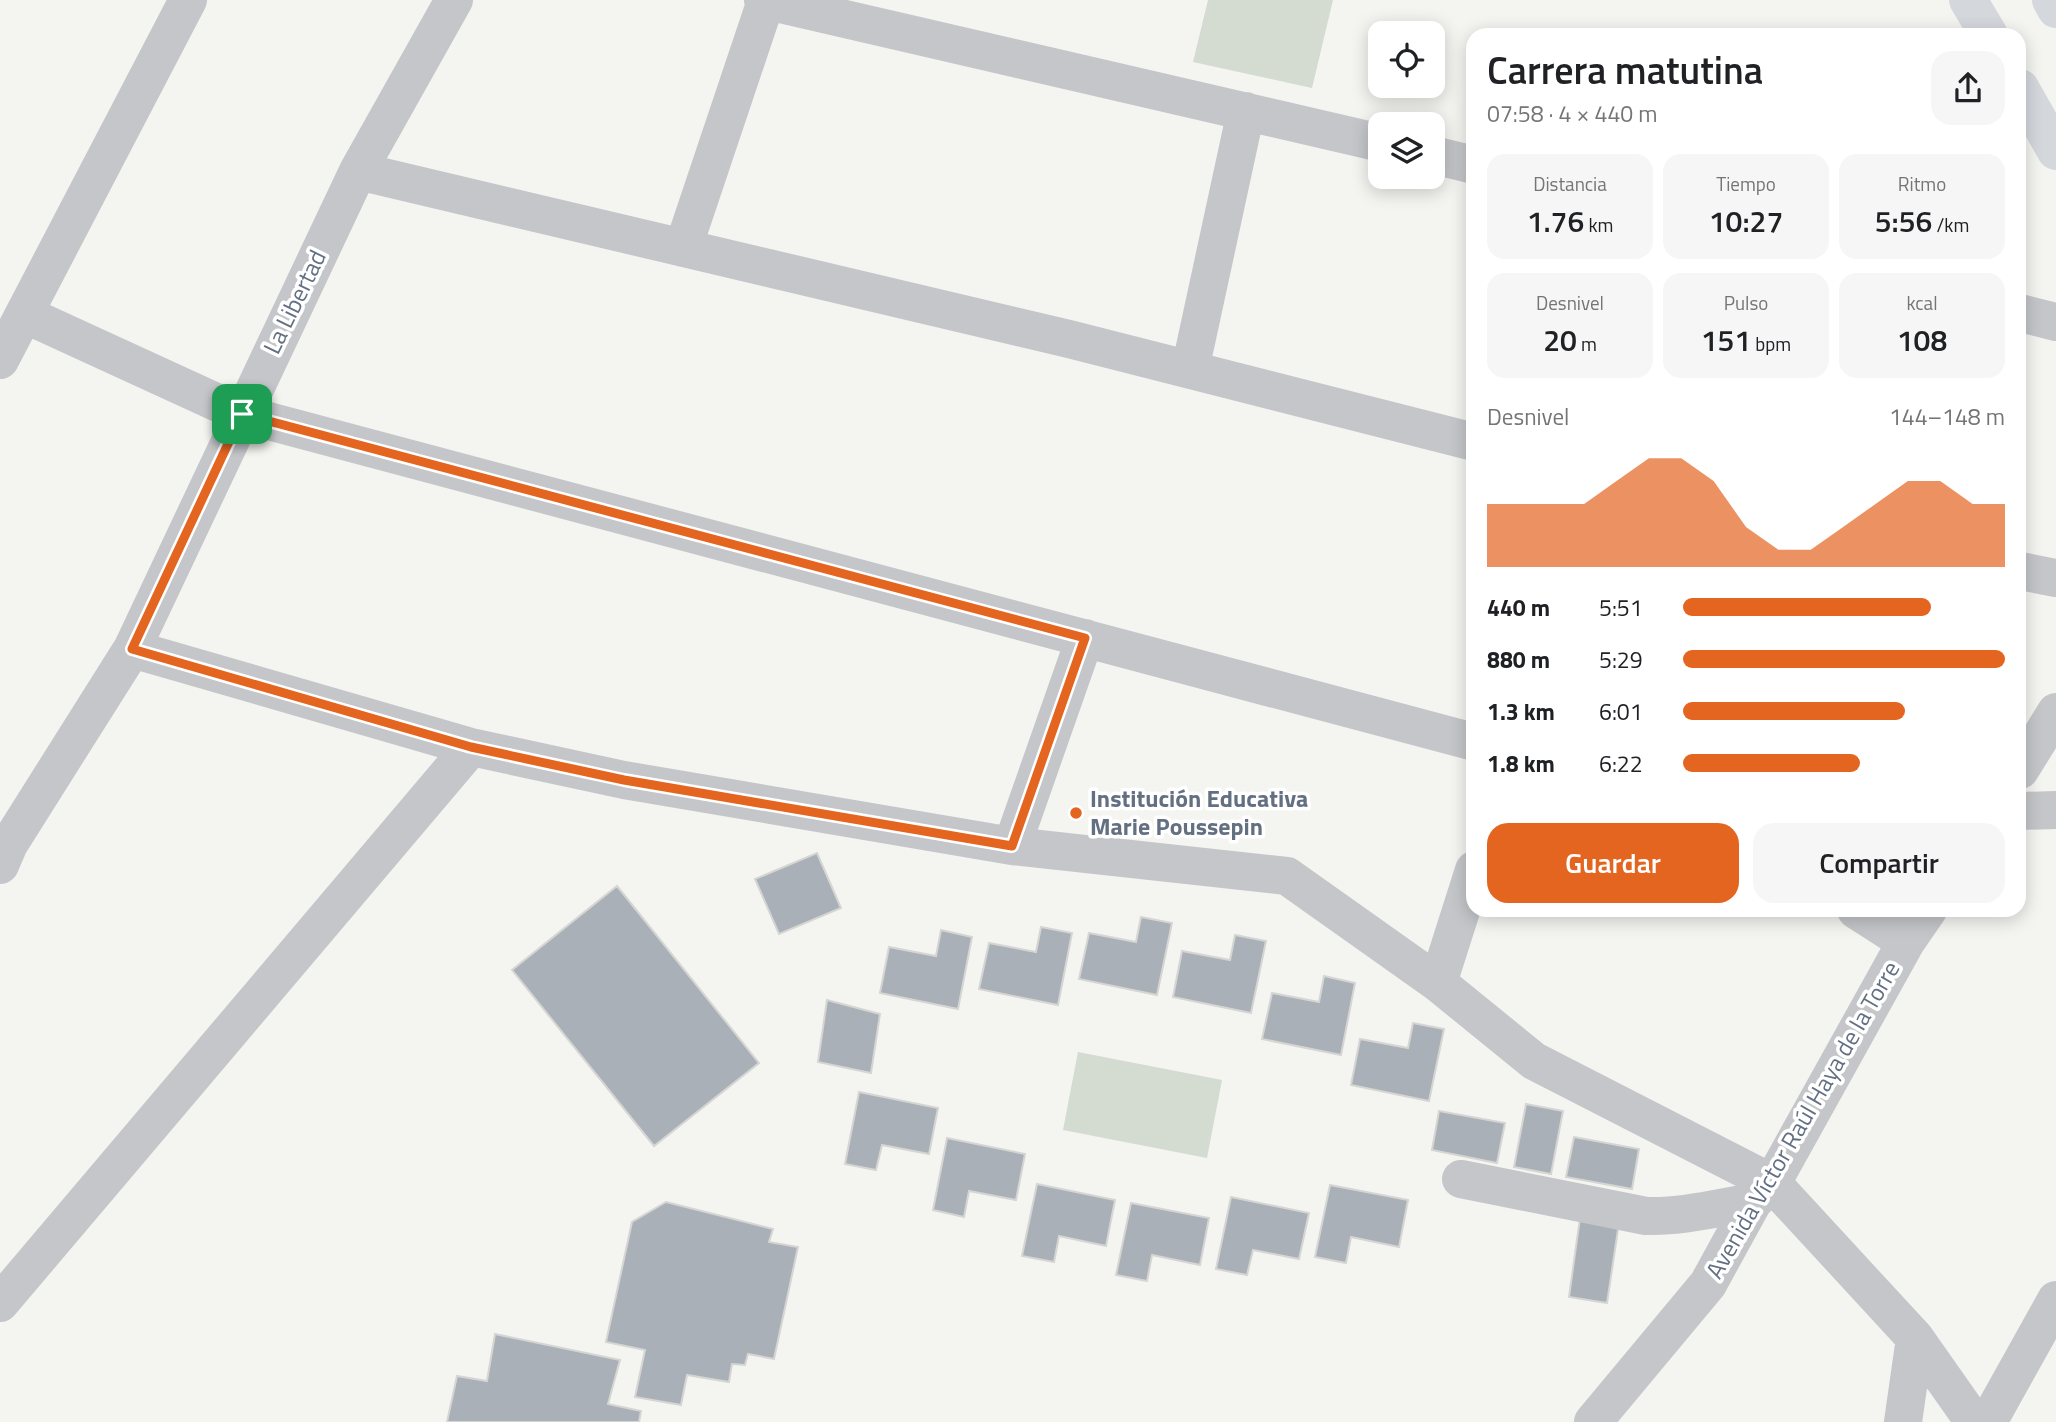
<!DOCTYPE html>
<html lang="es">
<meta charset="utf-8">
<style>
:root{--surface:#fff;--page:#f6f6f6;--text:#202124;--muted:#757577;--accent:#e46520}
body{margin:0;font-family:"Titillium Web",sans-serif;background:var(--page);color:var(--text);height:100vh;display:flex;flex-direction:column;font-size:26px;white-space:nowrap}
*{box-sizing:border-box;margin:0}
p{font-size:23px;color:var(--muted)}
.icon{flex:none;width:38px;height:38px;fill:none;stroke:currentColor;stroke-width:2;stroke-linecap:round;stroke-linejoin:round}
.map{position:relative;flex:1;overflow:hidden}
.sheet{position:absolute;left:1466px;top:28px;width:560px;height:889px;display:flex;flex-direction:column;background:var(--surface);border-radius:21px;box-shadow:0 4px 18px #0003}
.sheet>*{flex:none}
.fabs{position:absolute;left:1368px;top:21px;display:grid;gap:14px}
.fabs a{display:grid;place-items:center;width:77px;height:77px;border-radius:14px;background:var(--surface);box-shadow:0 4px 18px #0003;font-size:35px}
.pin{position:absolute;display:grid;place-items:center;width:60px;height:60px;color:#fff;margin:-30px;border-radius:14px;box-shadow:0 4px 10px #0006}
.round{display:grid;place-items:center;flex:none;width:74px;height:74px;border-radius:21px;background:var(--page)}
.head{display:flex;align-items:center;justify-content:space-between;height:119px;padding:0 21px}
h1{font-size:38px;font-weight:600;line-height:52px}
.figures{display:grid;grid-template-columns:repeat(3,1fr);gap:10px;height:119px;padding:7px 21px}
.figures div{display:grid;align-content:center;border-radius:18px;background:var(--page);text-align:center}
.figures b{font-size:30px;font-weight:600}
.figures small{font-size:19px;font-weight:400}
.figures p{font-size:19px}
.chart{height:196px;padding:14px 21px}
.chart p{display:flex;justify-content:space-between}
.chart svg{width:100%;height:126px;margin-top:7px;fill:var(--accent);opacity:.7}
.primary-button{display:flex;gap:14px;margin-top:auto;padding:14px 21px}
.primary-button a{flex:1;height:80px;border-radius:21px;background:var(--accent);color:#fff;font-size:28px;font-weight:600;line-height:80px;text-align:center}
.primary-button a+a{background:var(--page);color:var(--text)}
ul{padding:0 21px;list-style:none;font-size:23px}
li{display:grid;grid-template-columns:112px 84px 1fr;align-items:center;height:52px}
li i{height:18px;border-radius:9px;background:var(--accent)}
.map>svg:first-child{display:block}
</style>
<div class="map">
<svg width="2056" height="1422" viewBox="0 0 2056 1422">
<rect width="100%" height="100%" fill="#f4f4f0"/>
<path fill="#d4dbd1" d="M 1208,0 L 1333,0 L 1312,88 L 1193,62 Z
M 1078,1052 L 1222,1080 L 1207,1158 L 1063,1130 Z"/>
<path fill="#aab0b7" stroke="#d5d5d3" stroke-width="2" d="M 817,853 L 841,908 L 779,934 L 755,879 Z
M 617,886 L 759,1063 L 654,1146 L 512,970 Z
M 1141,917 L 1172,923 L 1157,995 L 1079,979 L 1089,933 L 1136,942 Z
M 1041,927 L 1072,933 L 1058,1005 L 979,989 L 989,943 L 1036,952 Z
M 941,930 L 972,937 L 958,1009 L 880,993 L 889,947 L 936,956 Z
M 1235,935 L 1266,941 L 1251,1013 L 1173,997 L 1182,951 L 1230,960 Z
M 1324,976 L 1355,983 L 1341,1055 L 1262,1039 L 1272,993 L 1319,1002 Z
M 827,1000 L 880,1014 L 871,1073 L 818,1062 Z
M 1413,1023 L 1444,1029 L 1429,1101 L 1351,1085 L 1360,1039 L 1408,1048 Z
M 859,1092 L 938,1108 L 929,1154 L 882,1145 L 876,1170 L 845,1164 Z
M 1526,1104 L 1563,1111 L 1551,1174 L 1514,1167 Z
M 1439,1111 L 1505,1123 L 1497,1163 L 1432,1150 Z
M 1574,1137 L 1639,1149 L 1632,1189 L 1566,1177 Z
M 947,1138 L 1025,1154 L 1016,1200 L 969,1191 L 964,1217 L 933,1210 Z
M 1037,1184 L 1115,1200 L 1106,1246 L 1059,1236 L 1054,1262 L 1022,1256 Z
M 1330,1185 L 1408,1200 L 1399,1247 L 1351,1237 L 1346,1263 L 1315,1257 Z
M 1231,1197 L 1309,1213 L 1299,1259 L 1253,1250 L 1247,1275 L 1216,1269 Z
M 666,1202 L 773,1229 L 769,1242 L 798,1247 L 774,1359 L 748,1354 L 745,1365 L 732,1364 L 729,1382 L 687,1375 L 681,1405 L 635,1397 L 645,1350 L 606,1342 L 632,1222 Z
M 1131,1203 L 1209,1218 L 1200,1265 L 1152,1255 L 1147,1281 L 1116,1275 Z
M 1580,1218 L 1619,1223 L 1607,1303 L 1569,1297 Z
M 495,1334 L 620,1360 L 608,1404 L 641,1411 L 639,1422 L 447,1422 L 457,1376 L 487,1381 Z"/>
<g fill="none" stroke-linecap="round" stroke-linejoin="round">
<path stroke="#c4c6ca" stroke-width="38" d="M 763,0 L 1381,143
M 1433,155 L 1474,165
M 358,171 L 1069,339 L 1474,442
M 683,248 L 766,1
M 2020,313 L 2056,322
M 24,314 L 242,414 L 1474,742
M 0,360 L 188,0
M 1190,370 L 1246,111
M 2020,571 L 2056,578
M 132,649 L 471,747 L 624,780 L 1012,846 L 1287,876 L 1438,983 L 1534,1061 L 1772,1183 L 1915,1338 L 1974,1422
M 2020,770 L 2056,712
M 2020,811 L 2056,810
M 1012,846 L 1085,638
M 0,865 L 9,844 L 132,649 L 358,171 L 454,0
M 1856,910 L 1906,942
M 1438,983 L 1474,870
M 1461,1179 L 1646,1216 C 1683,1217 1717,1208 1753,1202
M 0,1303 L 471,747
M 1593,1422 L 1708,1284 L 1753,1202 L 1772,1183 L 1906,942 L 1928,910
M 1903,1422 L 1915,1338
M 1988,1422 L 2056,1300"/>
<path stroke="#d4d7dc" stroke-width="38" d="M 1968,0 L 1989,35
M 2051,0 L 2056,9
M 2020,88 L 2056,151"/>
</g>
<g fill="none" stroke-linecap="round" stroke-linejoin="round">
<g stroke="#fff" stroke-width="14">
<path id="route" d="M 242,414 L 1085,638 L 1012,846 L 624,780 L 471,747 L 132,649 Z"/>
</g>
<use href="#route" stroke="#e46520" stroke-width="9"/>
</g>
<circle fill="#e46520" stroke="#fff" stroke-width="2.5" cx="1076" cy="813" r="7"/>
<g text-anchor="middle" stroke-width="7" stroke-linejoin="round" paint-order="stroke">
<g font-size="24" fill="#637082" stroke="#fff">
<text transform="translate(295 302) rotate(-64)" y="8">La Libertad</text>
<text transform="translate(1803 1120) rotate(-60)" y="8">Avenida Víctor Raúl Haya de la Torre</text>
</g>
<g font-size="24" font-weight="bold" fill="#637082" stroke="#fff" text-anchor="start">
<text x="1090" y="807">Institución Educativa<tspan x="1090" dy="28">Marie Poussepin</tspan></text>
</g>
</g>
</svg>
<div class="fabs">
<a><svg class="icon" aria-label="locate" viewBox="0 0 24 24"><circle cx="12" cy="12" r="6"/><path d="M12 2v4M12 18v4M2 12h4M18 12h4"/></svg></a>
<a><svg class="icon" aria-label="layers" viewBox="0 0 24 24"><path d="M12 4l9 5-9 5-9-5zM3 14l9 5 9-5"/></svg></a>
</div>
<div class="pin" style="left:242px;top:414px;background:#1e9e55"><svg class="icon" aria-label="arrive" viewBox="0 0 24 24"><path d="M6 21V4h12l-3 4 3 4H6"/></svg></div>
<section class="sheet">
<div class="head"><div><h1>Carrera matutina</h1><p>07:58 · 4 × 440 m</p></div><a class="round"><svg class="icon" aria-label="share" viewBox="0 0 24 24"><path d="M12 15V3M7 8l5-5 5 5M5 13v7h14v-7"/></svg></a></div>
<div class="figures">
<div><p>Distancia</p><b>1.76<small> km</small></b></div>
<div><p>Tiempo</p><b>10:27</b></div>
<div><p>Ritmo</p><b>5:56<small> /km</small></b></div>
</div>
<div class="figures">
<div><p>Desnivel</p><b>20<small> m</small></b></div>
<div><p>Pulso</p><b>151<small> bpm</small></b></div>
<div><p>kcal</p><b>108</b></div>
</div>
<div class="chart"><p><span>Desnivel</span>144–148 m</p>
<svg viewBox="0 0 160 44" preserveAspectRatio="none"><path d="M0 44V22L10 22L20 22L30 22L40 14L50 6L60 6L70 14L80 30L90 38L100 38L110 30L120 22L130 14L140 14L150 22L160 22V44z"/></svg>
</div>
<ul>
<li><b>440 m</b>5:51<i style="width:77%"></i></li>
<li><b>880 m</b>5:29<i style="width:100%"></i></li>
<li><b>1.3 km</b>6:01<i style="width:69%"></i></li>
<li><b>1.8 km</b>6:22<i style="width:55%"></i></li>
</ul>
<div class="primary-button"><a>Guardar</a><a>Compartir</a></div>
</section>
</div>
